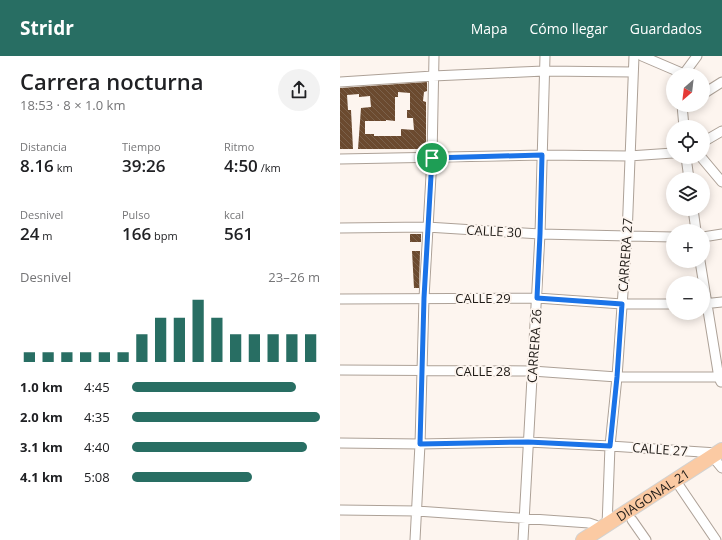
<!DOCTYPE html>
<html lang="es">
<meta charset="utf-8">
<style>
:root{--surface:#fff;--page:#f2f2f2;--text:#202124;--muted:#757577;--accent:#286e63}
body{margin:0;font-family:"Open Sans",sans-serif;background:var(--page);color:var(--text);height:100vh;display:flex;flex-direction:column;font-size:15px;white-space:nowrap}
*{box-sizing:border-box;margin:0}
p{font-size:13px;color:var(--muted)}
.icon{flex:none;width:22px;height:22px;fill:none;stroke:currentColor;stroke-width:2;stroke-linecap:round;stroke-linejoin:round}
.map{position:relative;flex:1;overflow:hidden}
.panel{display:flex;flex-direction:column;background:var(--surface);width:340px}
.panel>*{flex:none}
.needle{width:26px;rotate:208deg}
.tools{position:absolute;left:326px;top:12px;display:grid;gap:8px}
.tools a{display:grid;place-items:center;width:44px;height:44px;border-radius:50%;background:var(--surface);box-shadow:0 2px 10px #0003;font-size:20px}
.pin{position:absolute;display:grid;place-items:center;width:34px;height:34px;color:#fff;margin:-17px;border:2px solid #fff;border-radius:50%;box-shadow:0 1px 4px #0007}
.round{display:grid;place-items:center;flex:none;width:42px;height:42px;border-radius:21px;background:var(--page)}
.headline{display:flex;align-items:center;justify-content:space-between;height:68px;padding:0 20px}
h1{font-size:22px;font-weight:600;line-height:30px}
.metrics{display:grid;grid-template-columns:repeat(3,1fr);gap:6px;height:68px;padding:4px 20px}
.metrics div{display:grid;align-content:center}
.metrics b{font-size:17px;font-weight:600}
.metrics small{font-size:11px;font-weight:400}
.metrics p{font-size:11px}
.chart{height:112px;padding:8px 20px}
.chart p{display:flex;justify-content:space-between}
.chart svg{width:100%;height:72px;margin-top:4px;stroke:var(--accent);stroke-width:6}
ul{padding:0 20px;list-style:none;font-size:13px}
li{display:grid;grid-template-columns:64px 48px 1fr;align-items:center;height:30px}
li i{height:10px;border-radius:5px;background:var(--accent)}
header{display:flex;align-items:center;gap:24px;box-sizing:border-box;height:56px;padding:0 20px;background:var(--accent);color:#fff}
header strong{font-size:19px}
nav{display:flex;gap:22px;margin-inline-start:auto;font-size:14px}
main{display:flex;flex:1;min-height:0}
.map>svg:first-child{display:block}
</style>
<header>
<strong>Stridr</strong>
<nav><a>Mapa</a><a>Cómo llegar</a><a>Guardados</a></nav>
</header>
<main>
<section class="panel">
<div class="headline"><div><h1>Carrera nocturna</h1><p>18:53 · 8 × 1.0 km</p></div><a class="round"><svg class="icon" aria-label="share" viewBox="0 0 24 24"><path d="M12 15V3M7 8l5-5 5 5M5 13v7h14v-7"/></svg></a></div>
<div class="metrics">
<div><p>Distancia</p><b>8.16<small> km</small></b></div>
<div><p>Tiempo</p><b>39:26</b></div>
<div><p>Ritmo</p><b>4:50<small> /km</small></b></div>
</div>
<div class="metrics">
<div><p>Desnivel</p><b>24<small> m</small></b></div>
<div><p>Pulso</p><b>166<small> bpm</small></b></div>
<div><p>kcal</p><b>561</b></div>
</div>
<div class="chart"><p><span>Desnivel</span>23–26 m</p>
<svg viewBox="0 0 160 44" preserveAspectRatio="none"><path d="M5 44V38M15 44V38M25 44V38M35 44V38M45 44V38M55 44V38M65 44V27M75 44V17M85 44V17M95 44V6M105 44V17M115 44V27M125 44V27M135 44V27M145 44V27M155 44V27"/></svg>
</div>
<ul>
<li><b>1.0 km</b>4:45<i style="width:87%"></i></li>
<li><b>2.0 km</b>4:35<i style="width:100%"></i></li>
<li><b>3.1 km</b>4:40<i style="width:93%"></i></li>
<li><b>4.1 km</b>5:08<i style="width:64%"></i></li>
</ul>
</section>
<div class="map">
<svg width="382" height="484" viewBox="0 0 382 484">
<defs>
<pattern id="building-back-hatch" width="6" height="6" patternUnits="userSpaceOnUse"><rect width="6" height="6" fill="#6b4a2f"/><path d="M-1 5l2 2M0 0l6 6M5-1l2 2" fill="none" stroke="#7b614b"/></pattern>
</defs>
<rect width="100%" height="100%" fill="#fdf5ef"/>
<path fill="url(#building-back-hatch)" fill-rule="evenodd" d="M 87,26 L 87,35 L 84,36 L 83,45 L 86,46 L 86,93 L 18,93 L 21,52 L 31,51 L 30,40 L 19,41 L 19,38 L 7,39 L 8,54 L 11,54 L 13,93 L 0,93 L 0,32 ZM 58,36 L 70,37 L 70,54 L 67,54 L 67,62 L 73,62 L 74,74 L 61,73 L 61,80 L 34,80 L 34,78 L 25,78 L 25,65 L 46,65 L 46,64 L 55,65 L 55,41 L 58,41 Z
M 70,178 L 81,178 L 81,186 L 70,186 Z
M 72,195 L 80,195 L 79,232 L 74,232 Z"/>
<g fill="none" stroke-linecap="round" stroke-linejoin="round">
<g stroke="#ada197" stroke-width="11">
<path id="minor" d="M 302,0 L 344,18
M 343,19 L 357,0
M 0,26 L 93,20 L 204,15 L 293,16
M 363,38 L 382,26
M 342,49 L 344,71
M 363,86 L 382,75
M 346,101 L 349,123
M 361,101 L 382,126
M 0,103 L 202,99 L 289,100 L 333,97
M 353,153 L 356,175
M 0,172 L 87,171 L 200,178 L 333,181
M 363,181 L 382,178
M 360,205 L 379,322 L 381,326
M 0,243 L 197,242 L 282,248 L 333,248
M 363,248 L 382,246
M 0,314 L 192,315 L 277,321 L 382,321
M 0,387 L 80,388 L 188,386 L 270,390 L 377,397
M 377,406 L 382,412
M 340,431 L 376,484
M 0,454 L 77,455 L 249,467 L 255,469 L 259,474
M 292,464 L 306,484
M 267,470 L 270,390 L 277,321 L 287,180 L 294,0
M 75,484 L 80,388 L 84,242 L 92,102 L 94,0
M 183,484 L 200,178 L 205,0"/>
</g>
<g stroke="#d2d2d1" stroke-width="16">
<g id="highway">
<path id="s1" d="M 243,484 L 382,394"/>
</g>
</g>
<use href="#minor" stroke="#fff" stroke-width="9"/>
<use href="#highway" stroke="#fbcaa3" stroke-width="14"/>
</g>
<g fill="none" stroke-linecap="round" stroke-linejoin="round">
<g stroke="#fff" stroke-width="8">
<path id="route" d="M 202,99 L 200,178 L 197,242 L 282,248 L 277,321 L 270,390 L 188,386 L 80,388 L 84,242 L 92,102 Z"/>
</g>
<use href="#route" stroke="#1a73e8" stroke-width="5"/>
</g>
<g text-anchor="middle" stroke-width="4" stroke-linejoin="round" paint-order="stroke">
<g font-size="13" fill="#201c18" stroke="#fdf5ef">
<text transform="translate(154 175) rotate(3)" y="5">CALLE 30</text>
<text transform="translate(285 199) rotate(-86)" y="5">CARRERA 27</text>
<text x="143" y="247">CALLE 29</text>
<text transform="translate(194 290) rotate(-86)" y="5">CARRERA 26</text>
<text x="143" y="320">CALLE 28</text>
<text transform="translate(320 393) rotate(4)" y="5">CALLE 27</text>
<text dy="5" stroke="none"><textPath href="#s1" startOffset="83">DIAGONAL 21</textPath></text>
</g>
</g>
</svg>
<div class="tools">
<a><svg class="needle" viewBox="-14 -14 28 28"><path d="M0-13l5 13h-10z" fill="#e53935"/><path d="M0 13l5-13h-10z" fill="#757577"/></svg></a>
<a><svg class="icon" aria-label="locate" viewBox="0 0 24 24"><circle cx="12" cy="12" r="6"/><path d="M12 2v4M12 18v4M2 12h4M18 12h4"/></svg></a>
<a><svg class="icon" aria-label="layers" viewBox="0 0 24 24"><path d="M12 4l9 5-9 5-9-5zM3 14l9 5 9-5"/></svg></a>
<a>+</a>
<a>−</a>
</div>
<div class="pin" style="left:92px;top:102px;background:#1e9e55"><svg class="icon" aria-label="arrive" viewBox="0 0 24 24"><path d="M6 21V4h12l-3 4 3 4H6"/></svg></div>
</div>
</main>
